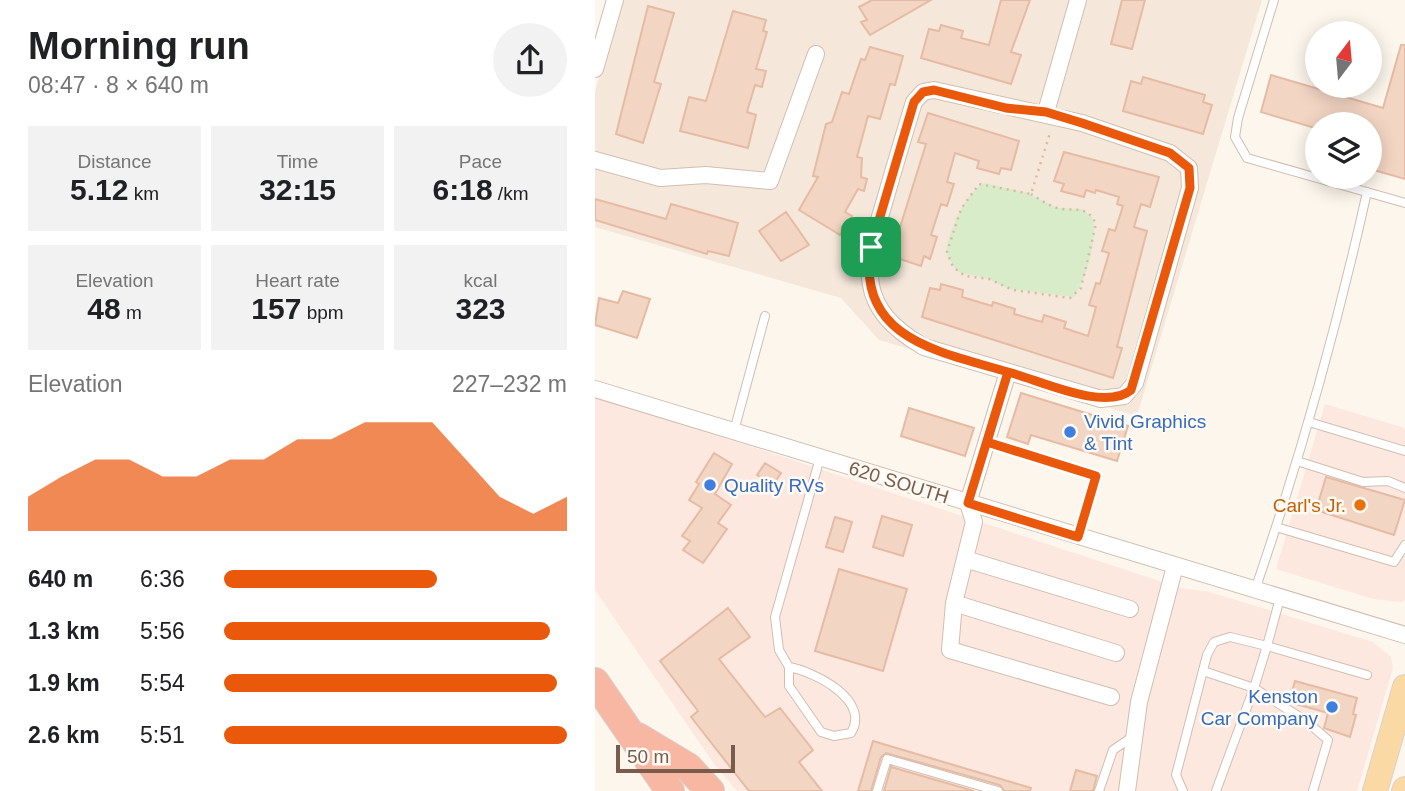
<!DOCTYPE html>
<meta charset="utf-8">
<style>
:root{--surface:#fff;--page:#f2f2f2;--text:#202124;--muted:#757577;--accent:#ea580c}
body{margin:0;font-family:Helvetica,sans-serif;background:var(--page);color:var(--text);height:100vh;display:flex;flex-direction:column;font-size:26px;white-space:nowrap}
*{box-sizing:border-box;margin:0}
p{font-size:23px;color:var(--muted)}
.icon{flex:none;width:38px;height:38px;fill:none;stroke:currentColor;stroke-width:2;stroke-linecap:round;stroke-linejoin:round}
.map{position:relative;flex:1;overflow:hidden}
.details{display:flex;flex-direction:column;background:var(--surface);width:595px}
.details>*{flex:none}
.needle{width:46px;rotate:16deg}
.fabs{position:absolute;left:710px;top:21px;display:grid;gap:14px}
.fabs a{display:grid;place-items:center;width:77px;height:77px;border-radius:50%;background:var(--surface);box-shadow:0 4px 18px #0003;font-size:35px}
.scale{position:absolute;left:21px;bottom:18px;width:119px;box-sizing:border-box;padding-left:7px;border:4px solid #7a5c4d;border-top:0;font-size:19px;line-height:24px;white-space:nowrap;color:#7a5c4d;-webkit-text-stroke:5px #fffaf3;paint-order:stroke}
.pin{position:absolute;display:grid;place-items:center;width:60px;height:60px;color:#fff;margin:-30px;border-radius:14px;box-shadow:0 4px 10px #0006}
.round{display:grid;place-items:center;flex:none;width:74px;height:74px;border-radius:37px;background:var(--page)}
.head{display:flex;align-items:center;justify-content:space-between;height:119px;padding:0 28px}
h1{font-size:38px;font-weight:700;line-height:52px}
.metrics{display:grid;grid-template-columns:repeat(3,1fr);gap:10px;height:119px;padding:7px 28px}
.metrics div{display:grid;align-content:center;border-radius:0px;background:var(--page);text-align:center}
.metrics b{font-size:30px;font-weight:700}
.metrics small{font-size:19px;font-weight:400}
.metrics p{font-size:19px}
.chart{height:196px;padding:14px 28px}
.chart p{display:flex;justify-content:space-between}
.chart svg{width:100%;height:126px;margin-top:7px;fill:var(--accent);opacity:.7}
ul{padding:0 28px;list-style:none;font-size:23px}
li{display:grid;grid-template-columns:112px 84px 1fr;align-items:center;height:52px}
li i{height:18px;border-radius:9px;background:var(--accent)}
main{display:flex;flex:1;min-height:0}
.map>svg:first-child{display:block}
</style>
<main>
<section class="details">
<div class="head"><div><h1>Morning run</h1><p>08:47 · 8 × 640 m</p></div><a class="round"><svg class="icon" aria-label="share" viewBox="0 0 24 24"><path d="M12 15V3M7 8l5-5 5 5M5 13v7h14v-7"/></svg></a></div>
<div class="metrics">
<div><p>Distance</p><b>5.12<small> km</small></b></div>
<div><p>Time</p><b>32:15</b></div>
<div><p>Pace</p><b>6:18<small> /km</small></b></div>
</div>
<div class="metrics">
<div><p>Elevation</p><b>48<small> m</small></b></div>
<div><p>Heart rate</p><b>157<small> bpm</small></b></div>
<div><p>kcal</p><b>323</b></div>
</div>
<div class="chart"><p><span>Elevation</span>227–232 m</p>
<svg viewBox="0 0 160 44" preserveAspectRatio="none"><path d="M0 44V32L10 25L20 19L30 19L40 25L50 25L60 19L70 19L80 12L90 12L100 6L110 6L120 6L130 19L140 32L150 38L160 32V44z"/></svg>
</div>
<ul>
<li><b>640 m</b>6:36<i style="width:62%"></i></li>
<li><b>1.3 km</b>5:56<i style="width:95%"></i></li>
<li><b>1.9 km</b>5:54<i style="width:97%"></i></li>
<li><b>2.6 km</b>5:51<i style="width:100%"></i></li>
</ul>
</section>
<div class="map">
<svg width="810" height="791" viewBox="0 0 810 791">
<rect width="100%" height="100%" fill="#fdf6ec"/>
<path fill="#f5e8da" d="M 25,0 L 667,0 L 542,416 L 284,340 L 246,298 L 0,227 L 0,92 Z"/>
<path fill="#fde8e0" d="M 0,395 L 586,588 L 615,592 L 778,642 L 796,657 L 798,668 L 762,791 L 142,791 L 119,764 L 0,590 Z
M 730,404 L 810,428 L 810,600 L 806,602 L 778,599 L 681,569 Z"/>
<path fill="#d8ecc9" d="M 390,183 L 432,193 L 462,208 L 487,209 L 497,217 C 505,233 490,283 479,297 L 414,289 L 394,279 L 363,272 C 359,266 353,260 352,253 C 350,236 373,188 390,183 Z"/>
<path fill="#f3d5c3" stroke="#e6bba3" stroke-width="2" d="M 277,0 L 336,0 L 275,35 L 266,22 L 272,20 L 264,7 Z
M 406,0 L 435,0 L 416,52 L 426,55 L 416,84 L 326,58 L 334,29 L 344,31 L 346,25 L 368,31 L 366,38 L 394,45 Z
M 527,0 L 550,0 L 537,49 L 516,44 Z
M 53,6 L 79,13 L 59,82 L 66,84 L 48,143 L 21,134 Z
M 138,11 L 171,20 L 168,31 L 172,32 L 161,69 L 171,71 L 167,87 L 160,85 L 152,112 L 161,115 L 153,148 L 85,131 L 94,97 L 111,101 Z
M 806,45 L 810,45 L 810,179 L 775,169 L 775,124 L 723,124 L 723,129 L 666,112 L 676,75 L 788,108 Z
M 275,47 L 308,56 L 300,85 L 295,84 L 285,119 L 273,116 L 262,157 L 267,158 L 266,177 L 272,179 L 269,191 L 263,189 L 250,212 L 257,216 L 245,235 L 204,210 L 223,177 L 218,176 L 231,124 L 237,122 L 247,92 L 254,94 L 266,59 L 270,60 Z
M 548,77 L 610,95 L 608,102 L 617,105 L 608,134 L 528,111 L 536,81 L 546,84 Z
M 333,113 L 424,141 L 416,170 L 406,168 L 404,174 L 382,168 L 384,161 L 360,153 L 352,182 L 359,184 L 352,206 L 346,204 L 336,235 L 342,237 L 335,259 L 329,256 L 326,266 L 296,256 L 331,144 L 323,142 Z
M 469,152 L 564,177 L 555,207 L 546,204 L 539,227 L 552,231 L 522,347 L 527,348 L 518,378 L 327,317 L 335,288 L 345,290 L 346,284 L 368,290 L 367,297 L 397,306 L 398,302 L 420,309 L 419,314 L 447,322 L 449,315 L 471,322 L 469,328 L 493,336 L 501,307 L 494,305 L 501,283 L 505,284 L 514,253 L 507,251 L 514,229 L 520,231 L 528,206 L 522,204 L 524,197 L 501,190 L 500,193 L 491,190 L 489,197 L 466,191 L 469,184 L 459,181 Z
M 0,199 L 71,219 L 76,204 L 143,223 L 134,256 L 113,251 L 112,254 L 0,220 Z
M 191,212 L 214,245 L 186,261 L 164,231 Z
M 28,291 L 55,299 L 42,338 L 0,325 L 4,298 L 23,303 Z
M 426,393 L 533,426 L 522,461 L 436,435 L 433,444 L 412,437 Z
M 314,408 L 379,428 L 370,456 L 306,436 Z
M 119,453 L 137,464 L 120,494 L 136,505 L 123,523 L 132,529 L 108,563 L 88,550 L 95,541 L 87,536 L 107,508 L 94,500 L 104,484 L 101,482 Z
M 170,463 L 186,473 L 178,485 L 162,475 Z
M 731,477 L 810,500 L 799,535 L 721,510 Z
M 287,516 L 317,525 L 308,556 L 278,547 Z
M 240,517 L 257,522 L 248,552 L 231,547 Z
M 244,569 L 312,589 L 288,671 L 220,651 Z
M 133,608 L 155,637 L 124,659 L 170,717 L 185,708 L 218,750 L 204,762 L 227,791 L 154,791 L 96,717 L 103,711 L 65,661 Z
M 700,681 L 762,698 L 758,714 L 761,715 L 755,737 L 729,728 L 733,713 L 694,702 Z
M 278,741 L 436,788 L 435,791 L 409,791 L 405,785 L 291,753 L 286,757 L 276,791 L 263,791 Z
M 296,767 L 379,791 L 289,791 Z
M 481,770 L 502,776 L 498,791 L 475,791 Z"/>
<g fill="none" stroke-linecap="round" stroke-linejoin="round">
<g stroke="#d1beb0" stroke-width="10">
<path id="lane" d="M 679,0 L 643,118 L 640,137 L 652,158 L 810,203
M 714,422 L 810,451
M 139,431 L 170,316
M 392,442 L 501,476 L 483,537
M 702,461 L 768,482 L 793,481 L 810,488
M 681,527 L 799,562 L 810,545
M 660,590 C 705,459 742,327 772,192
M 685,598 L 672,646 L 772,675
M 194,667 C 220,672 276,700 256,733 L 239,736 L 226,732 L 194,686 L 194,667 L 184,650 L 180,617 L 225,458
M 608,671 L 659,688 L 621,791
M 282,791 L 292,759 L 403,791
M 504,791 L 518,750 L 540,735
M 588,791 L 581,775 L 612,655 L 619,642 L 635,637 L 672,646 L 659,688 L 711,721 L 733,740 L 718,791"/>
</g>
<g stroke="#d1beb0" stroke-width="18">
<path id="street" d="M 0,69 L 20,0
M 339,90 L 487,123 L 575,153 L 594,168 L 595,188 L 540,383 L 529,396 L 506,399 L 329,347 C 260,307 269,268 290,200 C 299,168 309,135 319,102 L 328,92 Z
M 451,112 L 483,0
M 0,160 L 65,178 L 111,175 L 175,181 L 221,54
M 413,372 L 373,503 L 379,522 L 359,603 L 355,650 L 516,697
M 0,389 L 810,635
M 370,559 L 535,609
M 359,603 L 521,653
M 532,791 L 544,702 L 580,566"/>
</g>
<g stroke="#dad1cd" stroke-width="26">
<path id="primary" d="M 780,791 L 810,687
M 809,791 L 810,789"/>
</g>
<g stroke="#dad1cd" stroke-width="30">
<path id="highway" d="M 0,682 L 75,791
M 43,737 L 93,767 L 115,791"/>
</g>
<path stroke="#d9b8a5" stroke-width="2.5" stroke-dasharray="2 5" stroke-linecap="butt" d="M 436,194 C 444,199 453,205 462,208 C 478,212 492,204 501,224 L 486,288 L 475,298 L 418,290 L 394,279 L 370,276 L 358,267 L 352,252 L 366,209 L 384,184 L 436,194 L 455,133"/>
<use href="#lane" stroke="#fff" stroke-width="8"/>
<use href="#street" stroke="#fff" stroke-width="16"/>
<use href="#primary" stroke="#fbd9a5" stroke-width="24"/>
<use href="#highway" stroke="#f7b7a3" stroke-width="28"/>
</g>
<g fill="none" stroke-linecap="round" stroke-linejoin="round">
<g stroke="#fff" stroke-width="14">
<path id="route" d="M 276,247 C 260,339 346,352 413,372 L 373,503 L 483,537 L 501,476 L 392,442 L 413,372 C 444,380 510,412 536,390 L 595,188 L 594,168 L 575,153 L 487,123 L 451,112 L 411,108 L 339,90 L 328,92 L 319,102 L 276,247"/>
</g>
<use href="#route" stroke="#ea580c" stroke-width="9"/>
</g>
<g fill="#3f7fe0" stroke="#fffaf3" stroke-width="2.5">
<circle cx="475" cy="432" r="7"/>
<circle cx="115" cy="485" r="7"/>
<circle cx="737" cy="707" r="7"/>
</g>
<circle fill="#e8710a" stroke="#fffaf3" stroke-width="2.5" cx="765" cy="505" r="7"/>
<g text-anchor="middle" stroke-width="5" stroke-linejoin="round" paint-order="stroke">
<g font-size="19" fill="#366cbe" stroke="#fffaf3" text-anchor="start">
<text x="489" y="428">Vivid Graphics<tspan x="489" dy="22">&amp; Tint</tspan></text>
<text x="129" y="492">Quality RVs</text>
<text x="723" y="703" text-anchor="end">Kenston<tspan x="723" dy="22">Car Company</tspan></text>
</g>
<g font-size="19" fill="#7a5c4d" stroke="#fffaf3">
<text transform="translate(304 482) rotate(17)" y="7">620 SOUTH</text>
</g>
<g font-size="19" fill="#c56008" stroke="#fffaf3" text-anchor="end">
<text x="751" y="512">Carl's Jr.</text>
</g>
</g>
</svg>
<div class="fabs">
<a><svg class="needle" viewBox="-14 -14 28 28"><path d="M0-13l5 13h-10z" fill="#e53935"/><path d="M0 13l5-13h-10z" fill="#757577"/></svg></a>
<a><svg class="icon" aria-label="layers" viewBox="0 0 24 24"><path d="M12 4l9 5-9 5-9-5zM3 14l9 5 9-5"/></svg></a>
</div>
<div class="scale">50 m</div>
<div class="pin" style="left:276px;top:247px;background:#1e9e55"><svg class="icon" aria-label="arrive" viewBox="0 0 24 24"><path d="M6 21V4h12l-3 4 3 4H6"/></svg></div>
</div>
</main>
